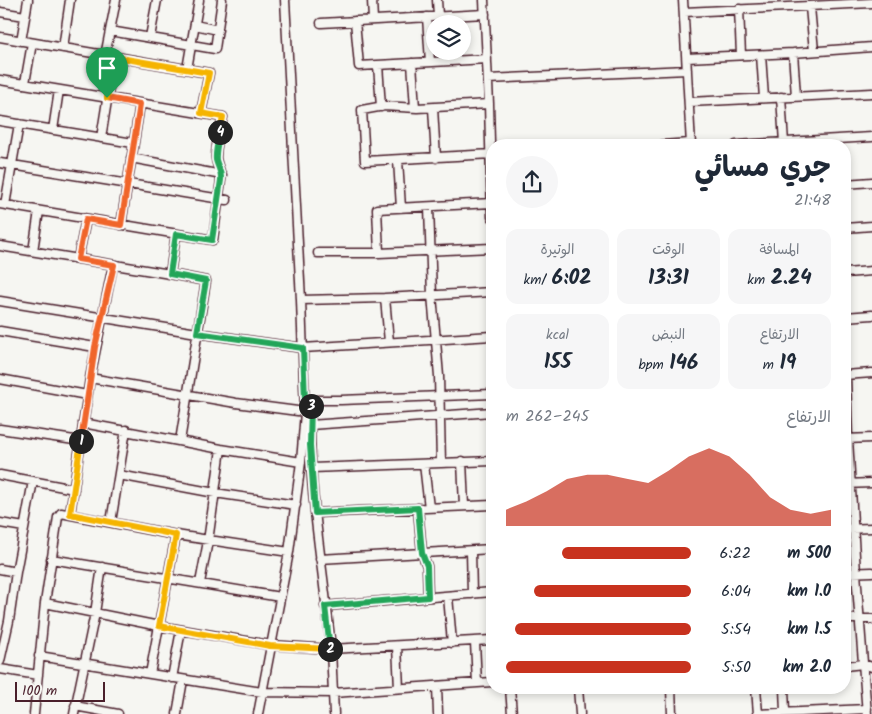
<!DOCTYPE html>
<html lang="ar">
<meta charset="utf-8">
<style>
:root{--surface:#fff;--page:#f6f6f7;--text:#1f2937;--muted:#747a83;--accent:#c8321e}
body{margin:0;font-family:Kalam,"Playpen Sans Arabic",sans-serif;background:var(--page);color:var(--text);direction:rtl;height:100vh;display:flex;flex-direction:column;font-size:19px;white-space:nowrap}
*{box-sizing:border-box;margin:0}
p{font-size:16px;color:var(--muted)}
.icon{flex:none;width:28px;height:28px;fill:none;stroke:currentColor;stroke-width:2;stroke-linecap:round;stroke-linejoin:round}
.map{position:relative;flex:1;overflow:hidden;direction:ltr}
.drawer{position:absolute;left:486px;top:139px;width:365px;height:555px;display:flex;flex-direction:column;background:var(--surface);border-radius:20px;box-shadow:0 2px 8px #0003;direction:rtl}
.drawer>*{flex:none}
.tools{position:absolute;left:426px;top:15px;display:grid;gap:10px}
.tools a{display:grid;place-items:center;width:45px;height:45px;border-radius:50%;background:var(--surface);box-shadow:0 2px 8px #0003;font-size:25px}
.scale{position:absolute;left:15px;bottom:12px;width:90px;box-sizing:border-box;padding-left:5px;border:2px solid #4a1f2b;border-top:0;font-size:14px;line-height:18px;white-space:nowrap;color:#4a1f2b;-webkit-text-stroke:4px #f6f6f2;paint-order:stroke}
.pin{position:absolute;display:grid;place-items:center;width:42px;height:42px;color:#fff;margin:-51px -21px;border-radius:50% 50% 50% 0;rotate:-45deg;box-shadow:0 0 5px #0007}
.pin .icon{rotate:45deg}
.km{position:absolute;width:25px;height:25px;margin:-12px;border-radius:50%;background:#222;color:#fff;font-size:14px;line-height:25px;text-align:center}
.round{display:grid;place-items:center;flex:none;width:52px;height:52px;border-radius:26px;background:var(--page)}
.summary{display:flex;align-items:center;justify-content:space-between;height:85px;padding:0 20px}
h1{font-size:28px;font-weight:700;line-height:38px}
.figures{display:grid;grid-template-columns:repeat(3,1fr);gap:8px;height:85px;padding:5px 20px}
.figures div{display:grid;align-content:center;border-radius:12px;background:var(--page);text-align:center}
.figures b{font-size:21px;font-weight:700}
.figures small{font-size:14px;font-weight:400}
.figures p{font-size:14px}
.chart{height:140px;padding:10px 20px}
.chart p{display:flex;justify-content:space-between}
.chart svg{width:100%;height:90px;margin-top:5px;fill:var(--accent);opacity:.7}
ul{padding:0 20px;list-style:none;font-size:16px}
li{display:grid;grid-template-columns:80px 60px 1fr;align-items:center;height:38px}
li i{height:12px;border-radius:6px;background:var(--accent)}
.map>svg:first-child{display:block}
</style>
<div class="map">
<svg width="872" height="714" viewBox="0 0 872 714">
<rect width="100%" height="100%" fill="#f6f6f2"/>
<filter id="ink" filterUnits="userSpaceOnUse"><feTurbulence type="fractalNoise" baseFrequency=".02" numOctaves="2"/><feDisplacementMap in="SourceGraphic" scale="10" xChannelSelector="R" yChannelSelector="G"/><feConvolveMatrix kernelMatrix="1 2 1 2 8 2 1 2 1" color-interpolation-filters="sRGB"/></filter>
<g filter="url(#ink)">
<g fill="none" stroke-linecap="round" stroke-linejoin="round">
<g stroke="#4a1f2b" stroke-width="11">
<path id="minor" d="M 372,0 L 373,20
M 437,0 L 438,16
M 484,0 L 489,104 L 492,217
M 683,0 L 691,145
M 810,7 L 814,51
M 739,9 L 741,55
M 0,12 L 25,16
M 684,12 L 872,3
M 427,17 L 430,62
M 355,21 L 359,66 L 487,59
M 321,23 L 485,14
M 195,25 L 218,30
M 110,31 L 215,49 L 222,0
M 0,37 L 209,73 L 201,113
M 150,37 L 157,0
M 21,41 L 28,0
M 63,48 L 70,0
M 793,53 L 796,96
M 761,55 L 764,98
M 105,56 L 116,0
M 687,58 L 793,53 L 872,47
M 412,63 L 415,108
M 378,65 L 381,107
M 187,69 L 199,0
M 488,79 L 687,70
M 0,80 L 223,117 C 220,130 216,144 216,157 C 216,165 222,171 221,180 L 213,240 L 0,204
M 25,83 L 32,43
M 781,97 L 784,143
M 689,102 L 872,93
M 489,104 L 417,108 L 384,106 L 362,110 L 365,161 L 492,154
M 433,108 L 436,158
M 0,121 L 133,143
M 53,130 L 59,90
M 101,138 L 114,57
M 662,145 L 690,143
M 736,145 L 872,137
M 131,158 L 222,175
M 398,160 L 401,208
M 0,163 L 227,200
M 845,184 L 872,182
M 5,205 L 19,124
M 429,207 L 432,295 L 439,376 L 441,463
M 121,225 L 140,104
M 845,228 L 872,226
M 0,246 L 170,274 L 206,281 L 180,441
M 33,251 L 39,211
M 318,253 L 379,253 L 492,248
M 379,253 L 377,209 L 492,203
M 78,259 L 86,219
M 845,273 L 872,271
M 170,274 L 176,234
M 385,298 L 389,342
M 301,300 L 385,298 L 492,292
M 0,301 L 197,333 L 303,348 L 492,336
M 845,317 L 872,315
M 0,331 L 95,347
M 845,375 L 872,373
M 846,375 L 848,439 L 856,573 L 867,714
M 90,378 L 236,403 L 305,412
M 0,379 L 87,395
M 307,400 L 341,400 L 492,394
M 311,400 C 306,484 324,567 331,650 C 332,671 333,693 334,714
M 83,423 L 221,449 L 301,462
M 310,425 L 492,412
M 0,429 L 81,441
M 845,439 L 872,438
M 462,461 L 464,506
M 424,464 L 429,508
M 312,468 L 492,461
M 0,475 L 74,489
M 119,475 L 215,493 L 296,505
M 845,484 L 872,483
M 418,508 L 422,553 L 427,566 L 428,597
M 315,513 L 492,505
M 70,514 L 90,378 L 113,265
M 111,522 L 126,430
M 0,523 L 24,527
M 845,529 L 872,528
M 471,551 L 472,594
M 51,559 L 280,597
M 320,559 L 492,549
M 0,569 L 16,572
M 845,573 L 872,572
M 200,583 L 208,541 L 221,449
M 448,596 L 452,643
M 45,603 L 159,626 L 270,645 L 331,649 L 492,640
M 325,606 L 492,592
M 845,619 L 872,619
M 475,642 L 477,683
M 397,646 L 399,688
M 39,656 L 262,692 L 333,693 L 492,682
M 0,661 L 9,621 L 16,572 L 33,481
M 845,666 L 863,664 L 872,667
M 0,669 L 38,675
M 150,674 L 176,535
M 172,678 L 181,630
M 437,686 L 438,714
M 510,688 L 512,714
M 578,688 L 580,714
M 671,688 L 672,714
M 756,688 L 758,714
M 784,688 L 785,712
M 75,706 L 118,714
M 34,714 L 45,603 L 58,517 L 61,513 L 176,535 L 289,552
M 74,714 L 95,613 L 102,567
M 177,714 L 183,680
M 258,714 L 289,552 L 301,462 L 305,412 L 301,300 L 285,0
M 757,714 L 867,709"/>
</g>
<use href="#minor" stroke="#f6f6f2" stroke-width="8"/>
</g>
</g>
<g fill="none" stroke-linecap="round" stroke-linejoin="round" filter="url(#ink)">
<g stroke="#fff" stroke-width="10">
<path id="split-1" d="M 81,441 L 95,347 L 114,265 L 78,259 L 86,219 L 121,225 L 140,104 L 107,98"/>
</g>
<g stroke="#fff" stroke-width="10">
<path id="split-2" d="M 81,441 L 70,514 L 176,535 L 159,626 L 270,646 L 330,649"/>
</g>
<g stroke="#fff" stroke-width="10">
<path id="split-3" d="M 311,406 L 310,445 L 315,513 L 418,508 L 422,553 L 427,566 L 428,597 L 325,606 L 330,649"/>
</g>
<g stroke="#fff" stroke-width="10">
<path id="split-4" d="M 220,132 C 218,141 215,152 216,160 C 218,168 222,172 221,180 L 212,240 L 176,234 L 170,274 L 206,281 L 197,333 L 303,348 L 305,400 L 311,400 L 311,406"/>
</g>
<g stroke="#fff" stroke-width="10">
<path id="split-5" d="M 107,98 L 114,57 L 209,73 L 201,113 L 223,117 L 220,132"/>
</g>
<use href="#split-1" stroke="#f0652b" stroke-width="6"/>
<use href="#split-2" stroke="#f5b400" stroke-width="6"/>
<use href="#split-3" stroke="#22a559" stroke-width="6"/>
<use href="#split-4" stroke="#22a559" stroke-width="6"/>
<use href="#split-5" stroke="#f5b400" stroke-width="6"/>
</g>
</svg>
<div class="tools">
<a><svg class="icon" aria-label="layers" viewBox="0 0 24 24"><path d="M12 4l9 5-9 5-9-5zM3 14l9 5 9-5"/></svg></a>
</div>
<div class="scale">100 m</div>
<div class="pin" style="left:107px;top:98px;background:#1e9e55"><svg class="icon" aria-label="arrive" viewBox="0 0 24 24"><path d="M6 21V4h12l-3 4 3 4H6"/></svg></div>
<b class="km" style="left:81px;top:441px">1</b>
<b class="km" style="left:330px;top:649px">2</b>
<b class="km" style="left:311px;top:406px">3</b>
<b class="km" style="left:220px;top:132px">4</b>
<section class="drawer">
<div class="summary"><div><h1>جري مسائي</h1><p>21:48</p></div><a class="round"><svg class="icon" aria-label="share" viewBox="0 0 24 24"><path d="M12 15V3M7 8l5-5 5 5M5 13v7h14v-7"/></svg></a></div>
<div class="figures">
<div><p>المسافة</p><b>2.24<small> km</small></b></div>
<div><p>الوقت</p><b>13:31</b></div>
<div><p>الوتيرة</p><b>6:02<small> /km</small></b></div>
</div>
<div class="figures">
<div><p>الارتفاع</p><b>19<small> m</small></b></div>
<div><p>النبض</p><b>146<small> bpm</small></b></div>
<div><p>kcal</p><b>155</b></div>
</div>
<div class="chart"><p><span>الارتفاع</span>245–262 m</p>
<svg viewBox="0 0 160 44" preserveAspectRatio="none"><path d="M0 44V36L10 32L20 27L30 21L40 19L50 19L60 21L70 23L80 17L90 10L100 6L110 10L120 19L130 30L140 36L150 38L160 36V44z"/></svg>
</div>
<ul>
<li><b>500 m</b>6:22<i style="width:70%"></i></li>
<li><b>1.0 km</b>6:04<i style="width:85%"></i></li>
<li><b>1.5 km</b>5:54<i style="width:95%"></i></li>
<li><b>2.0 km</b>5:50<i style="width:100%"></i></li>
</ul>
</section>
</div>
